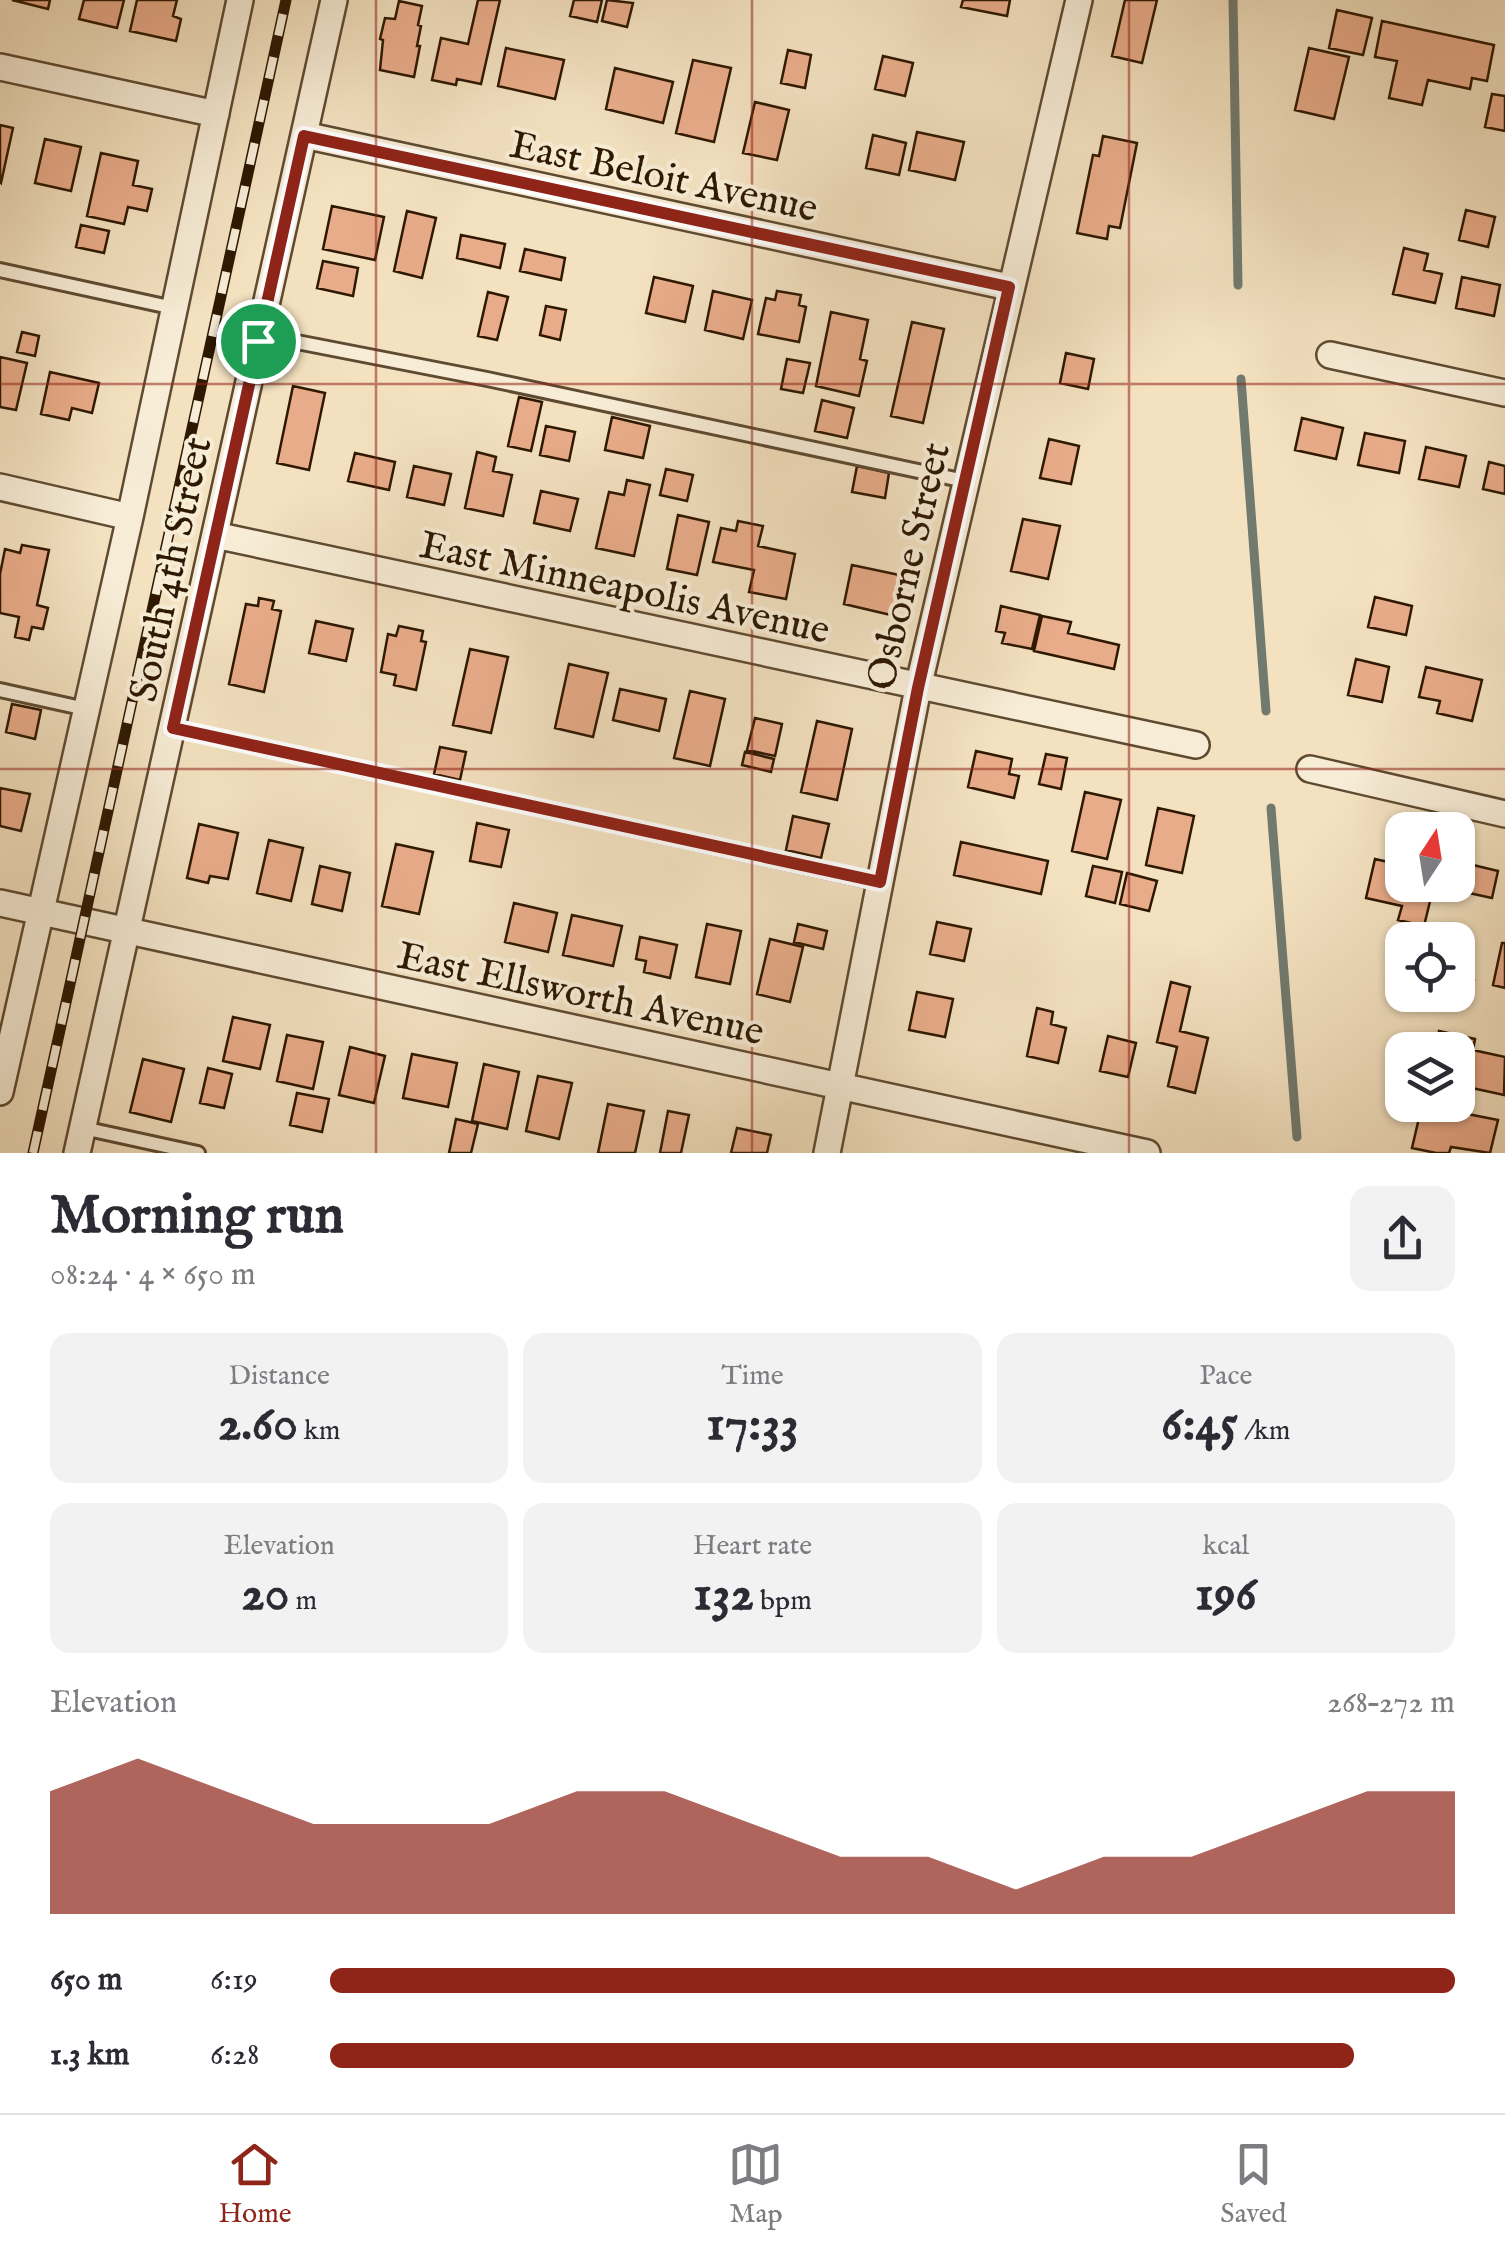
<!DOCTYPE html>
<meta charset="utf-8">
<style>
:root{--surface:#fff;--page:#f2f2f3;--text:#2b2b33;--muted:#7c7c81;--line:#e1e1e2;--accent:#8f2418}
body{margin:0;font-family:"IM FELL English",serif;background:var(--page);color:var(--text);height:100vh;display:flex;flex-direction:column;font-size:38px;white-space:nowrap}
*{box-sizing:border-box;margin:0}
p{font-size:32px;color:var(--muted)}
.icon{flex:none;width:55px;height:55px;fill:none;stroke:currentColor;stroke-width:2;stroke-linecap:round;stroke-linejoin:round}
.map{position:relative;height:1153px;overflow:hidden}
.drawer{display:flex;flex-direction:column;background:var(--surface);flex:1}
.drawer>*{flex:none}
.needle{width:65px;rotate:12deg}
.fabs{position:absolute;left:1385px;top:812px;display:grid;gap:20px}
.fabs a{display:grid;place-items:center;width:90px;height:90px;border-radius:20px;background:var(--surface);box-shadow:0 2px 8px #0004;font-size:50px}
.pin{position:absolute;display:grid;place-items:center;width:85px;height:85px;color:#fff;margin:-42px;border:5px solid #fff;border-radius:50%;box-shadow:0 2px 10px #0007}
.round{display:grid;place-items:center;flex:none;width:105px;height:105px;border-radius:20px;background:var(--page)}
.overview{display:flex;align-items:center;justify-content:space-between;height:170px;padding:0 50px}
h1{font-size:55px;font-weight:700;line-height:75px}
.metrics{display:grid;grid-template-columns:repeat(3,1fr);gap:15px;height:170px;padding:10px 50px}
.metrics div{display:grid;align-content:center;border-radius:20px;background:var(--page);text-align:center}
.metrics b{font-size:50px;font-weight:700}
.metrics small{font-size:28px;font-weight:400}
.metrics p{font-size:28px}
.chart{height:280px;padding:20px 50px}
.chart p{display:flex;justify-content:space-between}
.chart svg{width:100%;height:180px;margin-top:10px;fill:var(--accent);opacity:.7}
ul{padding:0 50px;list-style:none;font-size:32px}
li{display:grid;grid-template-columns:160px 120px 1fr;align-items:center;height:75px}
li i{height:25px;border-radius:12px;background:var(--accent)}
.menu{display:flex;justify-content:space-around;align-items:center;height:140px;border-top:2px solid var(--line);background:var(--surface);font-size:28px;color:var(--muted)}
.menu a{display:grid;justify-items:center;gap:5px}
.menu .current{color:var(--accent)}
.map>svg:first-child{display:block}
</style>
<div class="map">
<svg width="1505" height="1153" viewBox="0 0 1505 1153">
<rect width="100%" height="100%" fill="#f3e1c0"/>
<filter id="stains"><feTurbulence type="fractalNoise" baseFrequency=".002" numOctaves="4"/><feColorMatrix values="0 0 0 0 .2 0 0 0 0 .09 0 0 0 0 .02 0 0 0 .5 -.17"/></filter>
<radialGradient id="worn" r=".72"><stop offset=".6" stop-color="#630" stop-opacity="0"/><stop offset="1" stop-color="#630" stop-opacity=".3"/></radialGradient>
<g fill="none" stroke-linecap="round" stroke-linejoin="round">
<path stroke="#717a6f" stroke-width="9" d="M 1233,0 L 1238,285
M 1241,379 L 1266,711
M 1271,808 L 1297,1137"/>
</g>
<path fill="#e9ac8a" stroke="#2e1801" stroke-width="2.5" d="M 12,0 L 50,0 L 48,9 Z
M 84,0 L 124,0 L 117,28 L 79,19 Z
M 137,0 L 177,0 L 173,16 L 181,19 L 176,41 L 130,31 Z
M 478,0 L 500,0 L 481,84 L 457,79 L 456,85 L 432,80 L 441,38 L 468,44 Z
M 574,0 L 602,0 L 597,22 L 570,16 Z
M 607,0 L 633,3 L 627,27 L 602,21 Z
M 963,0 L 1010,0 L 1007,16 L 961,7 Z
M 1125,0 L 1157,0 L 1142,63 L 1112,56 Z
M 399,1 L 422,6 L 418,25 L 421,26 L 417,46 L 420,46 L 414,77 L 380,70 L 383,40 L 380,39 L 385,18 L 395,19 Z
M 1337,10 L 1372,18 L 1363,55 L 1329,48 Z
M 1382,21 L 1494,45 L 1487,81 L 1472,78 L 1470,89 L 1428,80 L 1422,105 L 1389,98 L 1397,61 L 1375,57 Z
M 506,48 L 564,60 L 555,99 L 498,86 Z
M 1309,48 L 1349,57 L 1334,119 L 1295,110 Z
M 788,50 L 811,55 L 805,88 L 781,83 Z
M 883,56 L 913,63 L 905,96 L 875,89 Z
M 693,60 L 731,68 L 714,142 L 676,133 Z
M 615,68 L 673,82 L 663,123 L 606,109 Z
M 1492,94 L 1505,96 L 1505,131 L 1485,127 Z
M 755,102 L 789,110 L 777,160 L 743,153 Z
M 0,125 L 13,128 L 1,183 L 0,182 Z
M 917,132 L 964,142 L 955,180 L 909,170 Z
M 873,135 L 906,143 L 899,175 L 866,168 Z
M 1103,136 L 1137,143 L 1120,228 L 1109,226 L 1107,239 L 1077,233 L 1093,155 L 1099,156 Z
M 45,139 L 81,147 L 71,191 L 35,183 Z
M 101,153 L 138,161 L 133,185 L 152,189 L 147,211 L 128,207 L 124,224 L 87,216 Z
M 332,206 L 384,217 L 375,260 L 323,249 Z
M 1466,210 L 1495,217 L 1488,247 L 1459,240 Z
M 407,211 L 436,218 L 422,278 L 394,271 Z
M 81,225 L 109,231 L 104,253 L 76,247 Z
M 461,235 L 505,244 L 500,268 L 457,258 Z
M 1404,248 L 1428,254 L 1424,270 L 1442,274 L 1435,303 L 1393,294 Z
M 525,249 L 565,258 L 561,280 L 520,271 Z
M 323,261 L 358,268 L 353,296 L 317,288 Z
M 654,277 L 693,286 L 685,322 L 646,313 Z
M 1462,277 L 1500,285 L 1494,316 L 1456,308 Z
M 713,291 L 752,300 L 743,339 L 705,330 Z
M 777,291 L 801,295 L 799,305 L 806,307 L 799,342 L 758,334 L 766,298 L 775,300 Z
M 488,292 L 508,297 L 497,340 L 478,336 Z
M 546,306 L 566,310 L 560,340 L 540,335 Z
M 831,312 L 868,320 L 860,359 L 867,361 L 859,396 L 816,386 Z
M 912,322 L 944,329 L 923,423 L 891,416 Z
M 22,332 L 39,336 L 35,356 L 17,352 Z
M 1066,353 L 1094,359 L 1088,389 L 1060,383 Z
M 0,357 L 27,363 L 16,410 L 0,407 Z
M 787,359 L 810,363 L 803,393 L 781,389 Z
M 50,372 L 99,383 L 92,413 L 72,408 L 69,420 L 41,414 Z
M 293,386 L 325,393 L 309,470 L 277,463 Z
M 519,397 L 542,402 L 531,451 L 508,446 Z
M 822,400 L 854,408 L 847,438 L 815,431 Z
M 612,417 L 650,426 L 643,458 L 605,450 Z
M 1302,418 L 1343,428 L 1336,459 L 1295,450 Z
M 546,426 L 575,432 L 569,461 L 540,455 Z
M 1365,433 L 1405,441 L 1399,473 L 1358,465 Z
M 1049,439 L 1079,446 L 1071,484 L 1040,478 Z
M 1426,447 L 1466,456 L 1459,487 L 1419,479 Z
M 477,452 L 496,457 L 493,471 L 512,475 L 503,516 L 465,508 Z
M 355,453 L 395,462 L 389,490 L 348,481 Z
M 1489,462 L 1505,466 L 1505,494 L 1483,489 Z
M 414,466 L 451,474 L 444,505 L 407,497 Z
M 857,466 L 889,473 L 885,498 L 852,492 Z
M 666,469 L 693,475 L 687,501 L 660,495 Z
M 627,480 L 650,485 L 634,556 L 596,548 L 609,492 L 624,495 Z
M 541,491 L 578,499 L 570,531 L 534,523 Z
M 678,515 L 709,522 L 697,575 L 667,569 Z
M 1023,519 L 1060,526 L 1048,579 L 1011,571 Z
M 738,521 L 763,526 L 758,546 L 795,554 L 786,599 L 749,592 L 754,570 L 713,562 L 721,528 L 736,531 Z
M 22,545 L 49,550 L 37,605 L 48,608 L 43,629 L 32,627 L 29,640 L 15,637 L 19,617 L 0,613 L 0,574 L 5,549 L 20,553 Z
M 852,565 L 904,576 L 895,616 L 844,604 Z
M 1375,597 L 1412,606 L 1406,635 L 1368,627 Z
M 259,598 L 274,601 L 272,609 L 281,611 L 264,692 L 229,684 L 246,604 L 258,606 Z
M 1001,606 L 1040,615 L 1032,649 L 1002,643 L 1005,633 L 996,631 Z
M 1042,616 L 1071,622 L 1068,633 L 1119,645 L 1114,669 L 1034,651 Z
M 316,621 L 353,629 L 346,661 L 309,653 Z
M 399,626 L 423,631 L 421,641 L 426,642 L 416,690 L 394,685 L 396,675 L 381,672 L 388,634 L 396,636 Z
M 470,649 L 508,657 L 491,733 L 453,725 Z
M 1356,659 L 1389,667 L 1382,702 L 1348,695 Z
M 569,664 L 608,673 L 593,737 L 555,728 Z
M 1426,667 L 1482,680 L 1472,721 L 1437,713 L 1440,701 L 1419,697 Z
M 620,689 L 666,699 L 659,731 L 613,720 Z
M 690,691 L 725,699 L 710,766 L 674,758 Z
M 12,704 L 41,710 L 35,739 L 6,732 Z
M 755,718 L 782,724 L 775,756 L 747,750 Z
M 817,721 L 852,729 L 837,800 L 801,792 Z
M 440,747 L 466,752 L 460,780 L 434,774 Z
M 976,751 L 1012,759 L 1009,774 L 1019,776 L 1014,798 L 968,787 Z
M 745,752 L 774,759 L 771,772 L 742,765 Z
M 1046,754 L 1067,758 L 1061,789 L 1039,784 Z
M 0,788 L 30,794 L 21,831 L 0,826 Z
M 1085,792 L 1121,800 L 1107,859 L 1072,851 Z
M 1158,808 L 1194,816 L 1182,873 L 1146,865 Z
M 793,816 L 829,824 L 821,858 L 786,850 Z
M 477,823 L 509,830 L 501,867 L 470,861 Z
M 199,824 L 238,833 L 228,879 L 210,876 L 208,883 L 187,878 Z
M 269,840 L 303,848 L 291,901 L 257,893 Z
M 961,842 L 1048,861 L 1041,894 L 954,875 Z
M 396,844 L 433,852 L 419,914 L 382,906 Z
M 1375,859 L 1402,865 L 1402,885 L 1434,885 L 1424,926 L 1398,920 L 1402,906 L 1366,898 Z
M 1473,865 L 1498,871 L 1492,898 L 1455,890 L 1458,875 L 1470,878 Z
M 320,866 L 350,873 L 342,911 L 312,904 Z
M 1093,866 L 1122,872 L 1115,903 L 1086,896 Z
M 1127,873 L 1157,881 L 1149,911 L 1120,904 Z
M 514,903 L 557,913 L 548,952 L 505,942 Z
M 572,915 L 622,926 L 613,966 L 563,955 Z
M 937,922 L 971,929 L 964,961 L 930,954 Z
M 707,924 L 741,931 L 730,984 L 696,977 Z
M 798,924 L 827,931 L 823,949 L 794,942 Z
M 640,937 L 677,945 L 670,978 L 644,972 L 646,961 L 636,959 Z
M 770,939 L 803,947 L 790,1002 L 757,994 Z
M 1502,943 L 1505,943 L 1505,988 L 1493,985 Z
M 1458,976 L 1474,980 L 1470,997 L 1458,995 Z
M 1171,982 L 1190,987 L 1180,1031 L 1208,1038 L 1195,1093 L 1168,1086 L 1177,1047 L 1157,1042 Z
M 917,992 L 953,999 L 945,1037 L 909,1030 Z
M 1037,1008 L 1053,1012 L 1051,1024 L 1066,1028 L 1058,1063 L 1027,1056 Z
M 233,1017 L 270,1025 L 260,1069 L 223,1061 Z
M 1439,1031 L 1475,1039 L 1473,1050 L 1505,1057 L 1504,1095 L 1458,1085 L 1458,1050 L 1435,1050 Z
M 287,1035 L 323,1042 L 313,1089 L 277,1081 Z
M 1108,1036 L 1136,1043 L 1128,1077 L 1100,1071 Z
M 350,1047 L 385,1056 L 374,1103 L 339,1095 Z
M 412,1054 L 457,1063 L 448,1107 L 403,1098 Z
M 143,1059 L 184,1069 L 171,1122 L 130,1112 Z
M 484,1064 L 519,1072 L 507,1129 L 472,1121 Z
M 208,1068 L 232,1074 L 224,1108 L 200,1103 Z
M 538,1076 L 572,1083 L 559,1139 L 526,1131 Z
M 297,1093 L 329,1099 L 322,1132 L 290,1125 Z
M 608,1104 L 644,1111 L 635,1153 L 598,1153 Z
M 1422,1105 L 1498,1120 L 1490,1153 L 1451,1147 L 1449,1153 L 1436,1153 L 1412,1148 Z
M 668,1111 L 689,1115 L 681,1153 L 660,1153 Z
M 456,1119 L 478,1124 L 471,1153 L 449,1153 Z
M 737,1128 L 771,1135 L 767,1153 L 731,1153 Z"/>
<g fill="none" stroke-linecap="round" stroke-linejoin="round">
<g stroke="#5f4a31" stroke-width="18">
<path id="service" d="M 0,270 L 174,308
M 258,341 L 297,342 L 487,379 L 965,481
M 0,690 L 86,709
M 173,728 L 880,883
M 83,1128 L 198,1153"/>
</g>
<g stroke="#5f4a31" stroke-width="30">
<path id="minor" d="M 0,67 L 216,114
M 304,135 L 1009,287
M 1330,355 L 1505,393
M 0,487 L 130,517
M 215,535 L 1196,745
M 1310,769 L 1505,814
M 0,903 L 1147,1153
M 0,1092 L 130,517 L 240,0
M 77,1153 L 334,0
M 827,1153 L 918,688 L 1079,0"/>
</g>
<use href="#service" stroke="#f7ecd6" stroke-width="12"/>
<use href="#minor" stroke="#f7ecd6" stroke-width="25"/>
<g stroke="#2e1801" stroke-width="11">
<path id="rail" d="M 33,1153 L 286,0"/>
</g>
<use href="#rail" stroke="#f7ecd6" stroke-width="8" stroke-dasharray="22" stroke-linecap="butt"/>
</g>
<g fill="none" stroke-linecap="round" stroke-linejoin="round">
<g stroke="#fff" stroke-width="20">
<path id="route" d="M 304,136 L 1009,287 L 918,688 L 880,882 L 173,728 Z"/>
</g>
<use href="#route" stroke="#8f2418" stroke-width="12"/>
</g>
<path fill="none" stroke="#8f2418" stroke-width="2.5" stroke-opacity="0.55" d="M 376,0 L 376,1153M 752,0 L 752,1153M 1129,0 L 1129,1153M 0,384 L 1505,384M 0,769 L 1505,769"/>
<g text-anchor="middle" stroke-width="8" stroke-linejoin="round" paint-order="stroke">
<g font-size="40" fill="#2e1801" stroke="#f7ecd6">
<text transform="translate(664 175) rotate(12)" y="14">East Beloit Avenue</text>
<text transform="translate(907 566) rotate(-77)" y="14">Osborne Street</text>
<text transform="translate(169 569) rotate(-78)" y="14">South 4th Street</text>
<text transform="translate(625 586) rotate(12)" y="14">East Minneapolis Avenue</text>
<text transform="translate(581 992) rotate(12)" y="14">East Ellsworth Avenue</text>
</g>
</g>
<rect width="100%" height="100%" filter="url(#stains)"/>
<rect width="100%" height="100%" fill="url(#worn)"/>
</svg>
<div class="fabs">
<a><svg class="needle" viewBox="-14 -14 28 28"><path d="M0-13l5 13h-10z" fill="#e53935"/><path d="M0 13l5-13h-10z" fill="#7c7c81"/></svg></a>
<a><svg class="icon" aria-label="locate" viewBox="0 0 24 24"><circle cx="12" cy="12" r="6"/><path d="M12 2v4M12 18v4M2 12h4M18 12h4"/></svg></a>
<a><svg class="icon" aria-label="layers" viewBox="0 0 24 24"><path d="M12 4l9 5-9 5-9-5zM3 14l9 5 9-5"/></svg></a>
</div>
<div class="pin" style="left:258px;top:341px;background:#1e9e55"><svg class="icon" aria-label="arrive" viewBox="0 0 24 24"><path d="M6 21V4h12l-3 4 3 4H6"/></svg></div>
</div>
<section class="drawer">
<div class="overview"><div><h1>Morning run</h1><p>08:24 · 4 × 650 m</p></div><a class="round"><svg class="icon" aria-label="share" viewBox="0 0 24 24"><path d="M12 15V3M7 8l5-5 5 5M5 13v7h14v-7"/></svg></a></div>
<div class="metrics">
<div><p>Distance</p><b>2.60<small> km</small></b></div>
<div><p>Time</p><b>17:33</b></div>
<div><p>Pace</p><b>6:45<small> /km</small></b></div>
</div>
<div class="metrics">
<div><p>Elevation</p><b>20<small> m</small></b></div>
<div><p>Heart rate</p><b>132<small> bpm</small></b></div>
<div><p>kcal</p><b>196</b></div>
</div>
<div class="chart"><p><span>Elevation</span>268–272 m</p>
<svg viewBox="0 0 160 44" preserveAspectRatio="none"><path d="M0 44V14L10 6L20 14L30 22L40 22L50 22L60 14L70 14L80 22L90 30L100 30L110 38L120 30L130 30L140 22L150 14L160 14V44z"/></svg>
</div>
<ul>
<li><b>650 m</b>6:19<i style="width:100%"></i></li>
<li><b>1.3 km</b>6:28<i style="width:91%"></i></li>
</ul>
</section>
<nav class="menu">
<a class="current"><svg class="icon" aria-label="home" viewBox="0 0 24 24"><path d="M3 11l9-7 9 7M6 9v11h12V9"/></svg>Home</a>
<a><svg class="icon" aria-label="map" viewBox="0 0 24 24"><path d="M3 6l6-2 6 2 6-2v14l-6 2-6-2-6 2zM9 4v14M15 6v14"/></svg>Map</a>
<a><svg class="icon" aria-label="saved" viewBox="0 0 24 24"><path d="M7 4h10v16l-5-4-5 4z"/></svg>Saved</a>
</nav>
